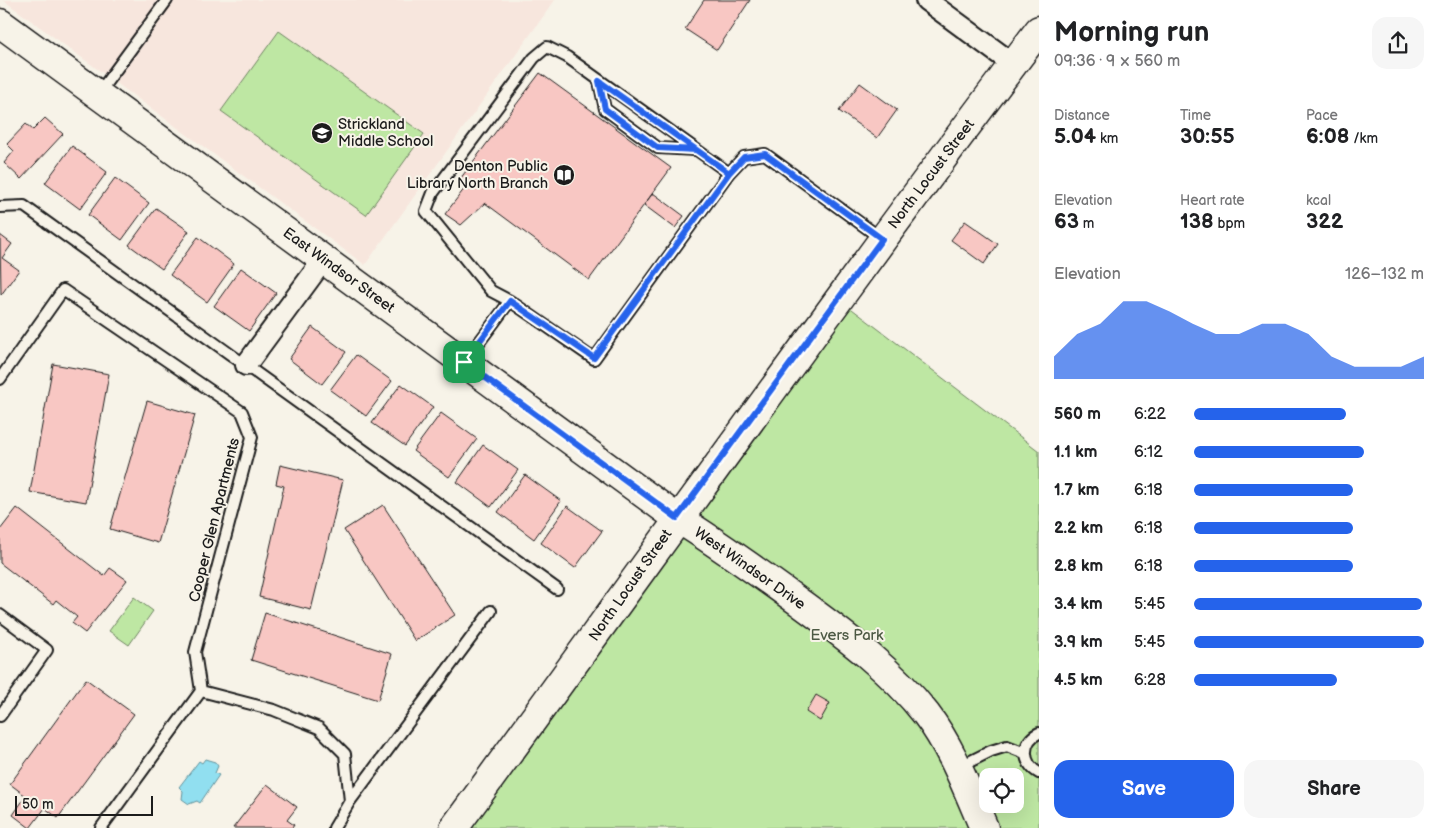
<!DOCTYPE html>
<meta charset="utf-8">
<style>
:root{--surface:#fff;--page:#f6f6f6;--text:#202124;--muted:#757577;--accent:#2563eb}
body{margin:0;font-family:"Balsamiq Sans",sans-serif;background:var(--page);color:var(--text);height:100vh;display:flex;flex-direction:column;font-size:19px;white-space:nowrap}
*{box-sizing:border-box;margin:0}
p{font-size:16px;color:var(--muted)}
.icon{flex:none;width:28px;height:28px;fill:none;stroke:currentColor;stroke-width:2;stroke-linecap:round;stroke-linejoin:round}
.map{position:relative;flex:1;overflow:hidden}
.drawer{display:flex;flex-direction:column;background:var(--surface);width:400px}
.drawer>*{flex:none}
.buttons{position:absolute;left:979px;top:768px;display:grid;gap:10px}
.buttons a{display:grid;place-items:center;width:45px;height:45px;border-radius:10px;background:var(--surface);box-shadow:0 5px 20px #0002;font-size:25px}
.scale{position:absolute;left:15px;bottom:12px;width:138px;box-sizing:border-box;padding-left:5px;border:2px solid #1c1c1c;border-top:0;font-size:14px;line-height:18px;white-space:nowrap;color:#1c1c1c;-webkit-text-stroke:4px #f7f3e8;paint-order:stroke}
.pin{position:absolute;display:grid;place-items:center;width:42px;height:42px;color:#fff;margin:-21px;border-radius:10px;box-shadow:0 2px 8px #0006}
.round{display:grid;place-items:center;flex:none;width:52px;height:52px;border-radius:15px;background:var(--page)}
.headline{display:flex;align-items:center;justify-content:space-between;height:85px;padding:0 15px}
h1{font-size:28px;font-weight:700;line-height:38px}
.stats{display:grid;grid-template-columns:repeat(3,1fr);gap:8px;height:85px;padding:5px 15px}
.stats div{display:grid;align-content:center}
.stats b{font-size:21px;font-weight:700}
.stats small{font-size:14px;font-weight:400}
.stats p{font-size:14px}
.chart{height:140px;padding:10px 15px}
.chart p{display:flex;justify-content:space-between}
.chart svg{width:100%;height:90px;margin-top:5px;fill:var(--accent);opacity:.7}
.action{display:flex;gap:10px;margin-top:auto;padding:10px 15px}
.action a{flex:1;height:58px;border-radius:15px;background:var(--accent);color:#fff;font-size:20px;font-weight:700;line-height:58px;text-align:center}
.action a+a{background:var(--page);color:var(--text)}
ul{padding:0 15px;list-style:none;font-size:16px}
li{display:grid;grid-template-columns:80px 60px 1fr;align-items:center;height:38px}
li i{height:12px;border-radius:6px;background:var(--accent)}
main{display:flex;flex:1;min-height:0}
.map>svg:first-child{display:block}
</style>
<main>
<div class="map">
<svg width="1039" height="828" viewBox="0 0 1039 828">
<rect width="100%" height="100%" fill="#f7f3e8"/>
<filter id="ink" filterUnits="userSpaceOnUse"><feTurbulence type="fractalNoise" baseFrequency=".02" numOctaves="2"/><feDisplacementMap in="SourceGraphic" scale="10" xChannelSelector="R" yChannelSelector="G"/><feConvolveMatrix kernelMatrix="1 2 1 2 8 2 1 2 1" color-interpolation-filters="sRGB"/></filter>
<g filter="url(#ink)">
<path fill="#f7e6dd" d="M 3,0 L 555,0 L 365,265 Z"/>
<path fill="#bee7a3" stroke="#6d8260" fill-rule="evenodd" d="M 279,31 L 424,134 L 366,215 L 221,111 Z
M 848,306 L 1039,451 L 1039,828 L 468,828 ZM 988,776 L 1015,776 L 1015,804 L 988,804 Z
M 134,597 L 153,611 L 129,645 L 109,631 Z"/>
<path fill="#91dff0" stroke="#62919b" d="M 205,759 L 215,762 L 218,766 L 215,773 L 219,775 L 200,803 L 197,801 L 189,804 L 182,799 L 183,791 L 179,787 L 199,761 L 202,763 Z"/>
<path fill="#f8c7c3" stroke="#1c1c1c" d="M 704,0 L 750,0 L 717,50 L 685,29 Z
M 540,73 L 671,168 L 589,280 L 485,203 L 461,225 L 445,214 L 465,188 L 457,183 Z
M 860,83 L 897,110 L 877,138 L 839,111 Z
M 45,118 L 63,134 L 21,179 L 4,163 L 14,151 L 7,144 L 26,124 L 33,130 Z
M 72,146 L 107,172 L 80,209 L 45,183 Z
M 115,178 L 149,203 L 122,240 L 88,215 Z
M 653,193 L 684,216 L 675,228 L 644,205 Z
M 156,208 L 189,231 L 162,269 L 129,245 Z
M 965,221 L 998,244 L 984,264 L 951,240 Z
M 0,235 L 12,244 L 2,258 L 19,270 L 1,295 Z
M 198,237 L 234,264 L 207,302 L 170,275 Z
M 241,268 L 276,293 L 249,331 L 214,306 Z
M 312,327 L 346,352 L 322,384 L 289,359 Z
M 356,355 L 392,381 L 366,416 L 330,390 Z
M 53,364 L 109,374 L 86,502 L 30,492 Z
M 401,384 L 433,407 L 405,446 L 372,423 Z
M 147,401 L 195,415 L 158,543 L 110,529 Z
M 441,413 L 477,439 L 449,477 L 413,451 Z
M 483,445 L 518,470 L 491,507 L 457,482 Z
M 280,465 L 343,480 L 311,610 L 259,597 L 284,486 L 276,484 Z
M 525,475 L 561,501 L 534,539 L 498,512 Z
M 383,505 L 455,615 L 415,641 L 344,530 Z
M 567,506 L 602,531 L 575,568 L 541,543 Z
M 17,508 L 104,576 L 110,568 L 127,580 L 85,633 L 72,623 L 77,617 L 56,600 L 53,604 L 0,563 L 0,530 Z
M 265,613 L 392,654 L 378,700 L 251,660 Z
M 86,679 L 134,714 L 58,818 L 45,808 L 30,828 L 13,815 L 26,796 L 10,784 Z
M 816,695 L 830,703 L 820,721 L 806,712 Z
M 267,784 L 297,807 L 287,820 L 294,825 L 292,828 L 233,828 Z"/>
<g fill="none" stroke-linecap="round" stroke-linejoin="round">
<g stroke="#1c1c1c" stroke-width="14">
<path id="lane" d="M 599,81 L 605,109 L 658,148 L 695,150
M 98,94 L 167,0
M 0,207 L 24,206 L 557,589
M 510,301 L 491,291 L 426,211 L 433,193 L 534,58 L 547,47 L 567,57 L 729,173
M 465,361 L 510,301 L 594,359 L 729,173 L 744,157 L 765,154 L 882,239
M 0,379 L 63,290 L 242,412 L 252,437 L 195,652 L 201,691 L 274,710 L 319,728 L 345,754 L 350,801 L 334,828
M 0,615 L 47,650 L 0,716
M 1039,733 C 1021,741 1022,764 1039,773
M 959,767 L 991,751 L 1007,746 L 1025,753
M 350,801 L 491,611
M 101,828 L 201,691"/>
</g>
<g stroke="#1c1c1c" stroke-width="24">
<path id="street" d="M 926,0 L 1013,64
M 246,365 L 324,259"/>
</g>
<g stroke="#1c1c1c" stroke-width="31">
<path id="secondary" d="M 0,23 L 677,518 C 719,544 759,573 799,602 C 844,635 891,669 926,714 C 952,748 967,789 984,828
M 454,828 C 649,562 840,293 1039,30"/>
</g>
<use href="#lane" stroke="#f7f3e8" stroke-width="10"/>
<use href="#street" stroke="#f7f3e8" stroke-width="20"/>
<use href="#secondary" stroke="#f7f3e8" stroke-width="28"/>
</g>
</g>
<g fill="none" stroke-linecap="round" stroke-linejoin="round" filter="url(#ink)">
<g stroke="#fff" stroke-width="10">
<path id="route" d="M 464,362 L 677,518 L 882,239 L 765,154 L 744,157 L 729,173 L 599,81 L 605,109 L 658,148 L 696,150 L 729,173 L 594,358 L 510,301 L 464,362"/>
</g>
<use href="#route" stroke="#2563eb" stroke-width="6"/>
</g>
<defs>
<g id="school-disc" transform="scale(1.125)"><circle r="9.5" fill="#1c1c1c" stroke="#f7f3e8"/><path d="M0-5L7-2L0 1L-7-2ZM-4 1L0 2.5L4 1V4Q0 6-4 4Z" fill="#fff"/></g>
<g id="library-disc" transform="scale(1.125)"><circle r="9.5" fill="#1c1c1c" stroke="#f7f3e8"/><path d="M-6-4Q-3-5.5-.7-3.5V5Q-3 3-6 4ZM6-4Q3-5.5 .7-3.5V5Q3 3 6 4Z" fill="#fff"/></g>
</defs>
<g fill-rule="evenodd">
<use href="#school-disc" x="322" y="133"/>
<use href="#library-disc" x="564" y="175"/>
</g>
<g text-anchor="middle" stroke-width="4" stroke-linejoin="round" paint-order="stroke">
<g font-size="15" fill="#1c1c1c" stroke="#f7f3e8" text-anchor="start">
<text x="338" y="129">Strickland<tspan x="338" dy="17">Middle School</tspan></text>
<text x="548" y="171" text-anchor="end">Denton Public<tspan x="548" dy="17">Library North Branch</tspan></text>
</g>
<g font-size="15" fill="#1c1c1c" stroke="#f7f3e8">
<text transform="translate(931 174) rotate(-53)" y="5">North Locust Street</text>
<text transform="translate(339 270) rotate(36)" y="5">East Windsor Street</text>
<text transform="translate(214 520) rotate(-76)" y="5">Cooper Glen Apartments</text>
<text transform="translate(750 568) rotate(35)" y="5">West Windsor Drive</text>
<text transform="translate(630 585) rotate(-55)" y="5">North Locust Street</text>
</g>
<g font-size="15" fill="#4d5944" stroke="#f7f3e8">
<text x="847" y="640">Evers Park</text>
</g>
</g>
</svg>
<div class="buttons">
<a><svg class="icon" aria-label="locate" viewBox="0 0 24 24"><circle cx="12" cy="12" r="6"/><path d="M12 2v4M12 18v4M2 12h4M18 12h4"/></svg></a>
</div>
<div class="scale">50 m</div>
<div class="pin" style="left:464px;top:362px;background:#1e9e55"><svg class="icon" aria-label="arrive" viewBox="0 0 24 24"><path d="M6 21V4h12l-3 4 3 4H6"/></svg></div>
</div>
<section class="drawer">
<div class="headline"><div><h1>Morning run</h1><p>09:36 · 9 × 560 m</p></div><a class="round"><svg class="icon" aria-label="share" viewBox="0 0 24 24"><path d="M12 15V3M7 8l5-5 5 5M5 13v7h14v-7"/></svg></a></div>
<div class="stats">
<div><p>Distance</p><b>5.04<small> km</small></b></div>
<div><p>Time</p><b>30:55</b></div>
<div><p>Pace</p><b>6:08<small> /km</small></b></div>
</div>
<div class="stats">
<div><p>Elevation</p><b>63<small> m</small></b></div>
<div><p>Heart rate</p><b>138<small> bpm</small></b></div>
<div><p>kcal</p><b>322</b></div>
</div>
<div class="chart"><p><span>Elevation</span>126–132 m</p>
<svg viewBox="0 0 160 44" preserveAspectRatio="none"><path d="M0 44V33L10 22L20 17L30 6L40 6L50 11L60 17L70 22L80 22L90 17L100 17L110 22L120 33L130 38L140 38L150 38L160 33V44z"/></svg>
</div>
<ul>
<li><b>560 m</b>6:22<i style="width:66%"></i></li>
<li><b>1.1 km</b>6:12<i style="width:74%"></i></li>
<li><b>1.7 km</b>6:18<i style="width:69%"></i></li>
<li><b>2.2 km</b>6:18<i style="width:69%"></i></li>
<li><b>2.8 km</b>6:18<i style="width:69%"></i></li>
<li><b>3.4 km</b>5:45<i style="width:99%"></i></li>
<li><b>3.9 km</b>5:45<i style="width:100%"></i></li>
<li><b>4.5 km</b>6:28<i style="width:62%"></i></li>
</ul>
<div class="action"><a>Save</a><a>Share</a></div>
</section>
</main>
